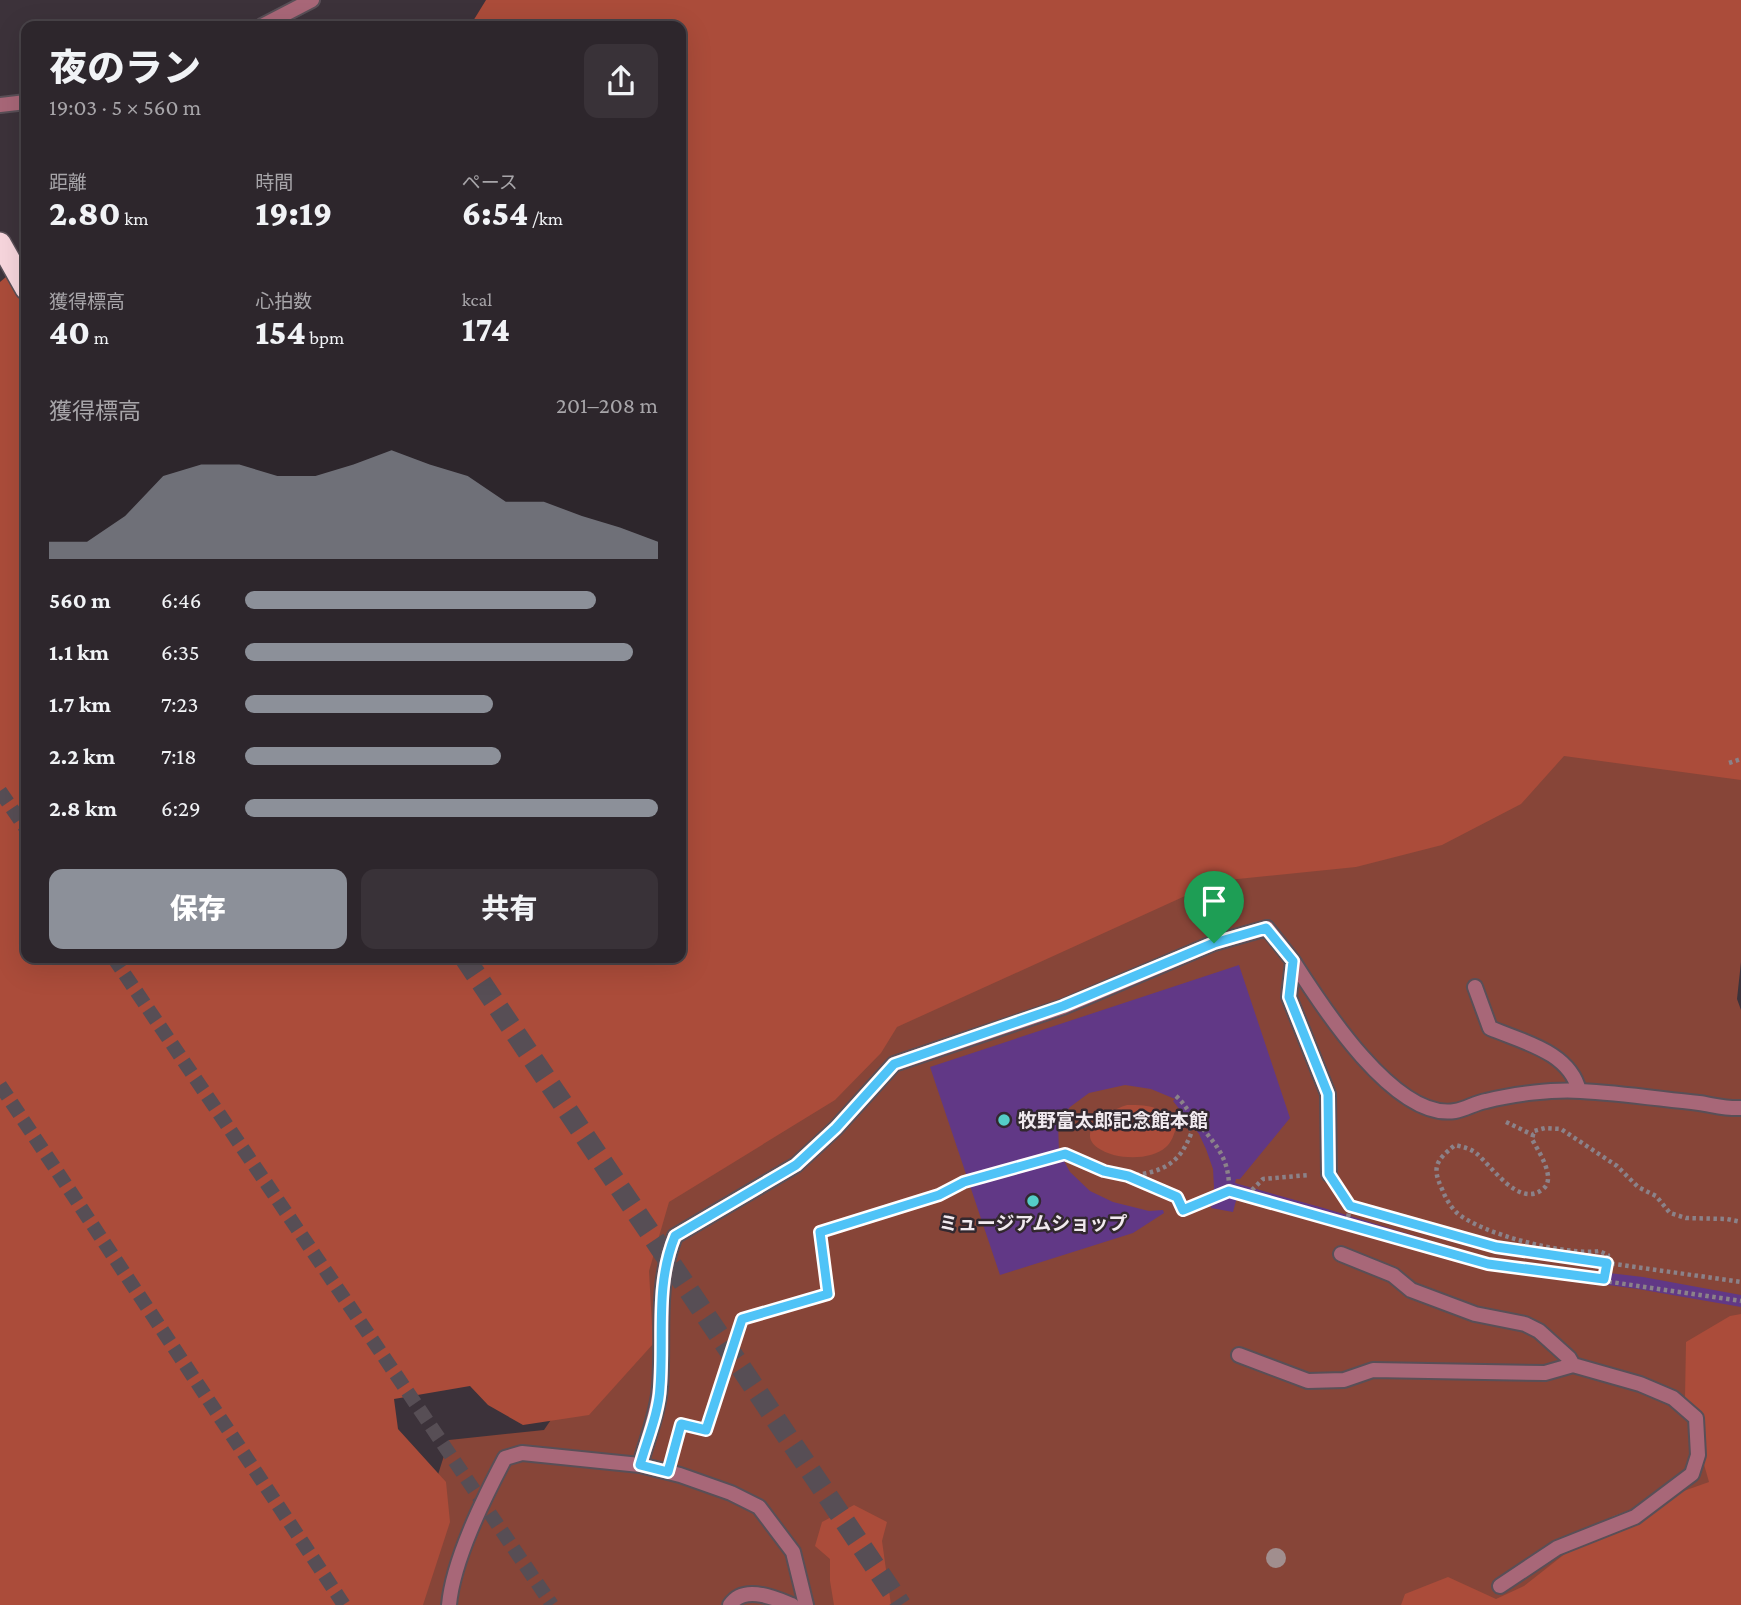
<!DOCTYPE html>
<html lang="ja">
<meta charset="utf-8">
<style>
:root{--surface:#2d262c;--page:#393238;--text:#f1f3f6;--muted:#a7a5a9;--line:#484348;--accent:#8c9099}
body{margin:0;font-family:"Crimson Pro","Noto Sans JP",serif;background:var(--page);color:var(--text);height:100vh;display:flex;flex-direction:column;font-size:26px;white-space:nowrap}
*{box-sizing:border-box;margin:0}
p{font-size:23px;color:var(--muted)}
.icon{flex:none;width:38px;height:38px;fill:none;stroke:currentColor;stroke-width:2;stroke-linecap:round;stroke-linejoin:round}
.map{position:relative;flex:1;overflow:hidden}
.sheet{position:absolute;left:21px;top:21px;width:665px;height:942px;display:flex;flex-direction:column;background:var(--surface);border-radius:14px;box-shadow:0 7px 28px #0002,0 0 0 2px var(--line)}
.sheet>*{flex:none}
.pin{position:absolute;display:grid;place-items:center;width:60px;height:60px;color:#fff;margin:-72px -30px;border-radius:50% 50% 50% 0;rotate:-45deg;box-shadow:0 0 7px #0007}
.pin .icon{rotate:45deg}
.round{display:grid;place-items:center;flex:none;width:74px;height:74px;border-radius:14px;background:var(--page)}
.summary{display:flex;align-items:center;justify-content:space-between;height:119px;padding:0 28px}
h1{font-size:38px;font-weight:800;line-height:52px}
.stats{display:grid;grid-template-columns:repeat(3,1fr);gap:10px;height:119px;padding:7px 28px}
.stats div{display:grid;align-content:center}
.stats b{font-size:35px;font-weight:800}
.stats small{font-size:19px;font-weight:400}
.stats p{font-size:19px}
.chart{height:196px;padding:14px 28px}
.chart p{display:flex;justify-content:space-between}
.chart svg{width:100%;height:126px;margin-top:7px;fill:var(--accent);opacity:.7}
.primary-button{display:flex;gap:14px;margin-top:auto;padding:14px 28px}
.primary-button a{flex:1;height:80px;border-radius:14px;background:var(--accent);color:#fff;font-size:28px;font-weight:800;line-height:80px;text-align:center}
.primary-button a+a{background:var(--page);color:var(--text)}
ul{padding:0 28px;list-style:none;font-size:23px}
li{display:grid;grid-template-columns:112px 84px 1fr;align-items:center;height:52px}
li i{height:18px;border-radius:9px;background:var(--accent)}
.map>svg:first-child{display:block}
</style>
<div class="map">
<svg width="1741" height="1605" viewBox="0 0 1741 1605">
<rect width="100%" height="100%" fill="#3c323a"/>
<path fill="#874538" d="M 1564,726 L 1741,772 L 1741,962 L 1737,999 L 1741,1010 L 1741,1605 L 400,1605 L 399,1597 L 449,1440 L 544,1430 L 593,1358 L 638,1207 L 827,1050 Z"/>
<path fill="#ab4c3a" d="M 486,0 L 1741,0 L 1741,780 L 1564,756 L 1521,804 L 1442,845 L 1356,867 L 1218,881 L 897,1027 L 881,1053 L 835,1100 L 669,1202 L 649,1271 L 653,1344 L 589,1415 L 523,1425 L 488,1405 L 470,1386 L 394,1399 L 398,1429 L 446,1482 L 450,1522 L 423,1605 L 0,1605 L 0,282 L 19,266 L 26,266 L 26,957 L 681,957 L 681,26 L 470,26 Z
M 1127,1105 C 1152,1105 1162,1106 1176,1128 C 1174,1134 1172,1142 1166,1147 C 1151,1161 1115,1160 1098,1148 C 1073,1130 1113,1109 1127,1105 Z
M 1741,1314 L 1741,1605 L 1401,1605 L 1405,1594 L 1448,1577 L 1496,1599 L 1524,1586 L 1613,1516 L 1709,1482 L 1685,1398 L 1686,1342 L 1730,1316 Z
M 854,1505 L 887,1522 L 882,1541 L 891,1605 L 834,1605 L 830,1581 L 830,1559 L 815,1546 L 822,1522 Z"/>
<path fill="#613886" d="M 1239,965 L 1290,1118 L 1240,1179 L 1236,1179 L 1235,1183 L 1327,1209 L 1490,1259 L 1643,1277 L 1741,1295 L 1741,1307 L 1638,1289 L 1482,1268 L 1237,1197 L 1233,1212 L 1211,1208 L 1214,1187 L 1213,1169 L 1206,1149 L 1199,1134 L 1173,1101 L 1175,1099 L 1151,1089 L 1125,1085 L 1089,1093 L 1070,1107 L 1058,1122 L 1059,1152 L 1070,1172 L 1090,1191 L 1113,1202 L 1149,1211 L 1163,1210 L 1164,1213 L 1133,1233 L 1000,1275 L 930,1067 Z"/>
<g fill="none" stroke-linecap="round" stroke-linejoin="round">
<path stroke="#574e55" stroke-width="14" stroke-dasharray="14 7" stroke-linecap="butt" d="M 0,791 L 26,829
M 113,957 L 552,1605
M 0,1085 L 344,1605"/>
<path stroke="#574e55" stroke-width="21" stroke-dasharray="21 10" stroke-linecap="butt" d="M 464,957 L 901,1605"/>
<g stroke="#594f57" stroke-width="18">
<path id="lane" d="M 1293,961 C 1321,1005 1395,1121 1455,1111 C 1466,1109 1475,1103 1486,1101 C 1513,1094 1553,1089 1581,1091 C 1620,1093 1660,1099 1699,1103 C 1713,1105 1727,1109 1741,1108
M 1475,987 L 1490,1028 C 1523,1042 1570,1052 1579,1091
M 1341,1254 L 1393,1275 L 1411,1290 L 1475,1314 L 1525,1324 L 1539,1331 L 1569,1358 L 1573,1365
M 1239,1355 L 1308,1381 L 1344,1380 L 1373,1370 L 1545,1373 L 1573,1365 L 1640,1384 L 1673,1398 L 1696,1418 L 1698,1455 L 1692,1474 L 1635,1517 L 1557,1548 L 1500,1586
M 640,1465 C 647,1440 658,1412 660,1387 C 664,1336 655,1285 675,1236 L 796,1165 L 836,1128 L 894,1064 L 1063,1007 L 1214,943 L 1267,928 L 1293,961 L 1289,997 L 1328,1094 L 1329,1174"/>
</g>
<g stroke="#594f57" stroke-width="18">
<path id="street" d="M 262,26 L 312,0
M 0,105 L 26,102
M 449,1605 C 453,1560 484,1498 505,1458 L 522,1453 L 640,1465 L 680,1475 L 731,1493 L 759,1507 L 793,1552 L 806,1605
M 730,1605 C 744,1584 774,1598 792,1605"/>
</g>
<g stroke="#594f57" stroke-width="24">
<path id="highway" d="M 0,243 L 26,289"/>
</g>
<path stroke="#8b8289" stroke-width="4.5" stroke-dasharray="3.5 3.5" stroke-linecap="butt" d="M 1729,763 L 1741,759
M 1176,1096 C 1184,1103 1187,1110 1193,1117 C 1214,1143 1230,1156 1229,1191
M 1506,1122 L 1533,1135
M 1129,1176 C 1162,1172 1180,1165 1192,1131 L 1186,1122 L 1190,1114
M 1340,1190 L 1350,1206 L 1496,1247 L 1741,1282
M 1247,1195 L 1263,1179 L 1309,1175
M 1347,1224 L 1350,1206
M 1604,1279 L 1608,1255 L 1599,1251 C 1567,1256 1480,1234 1456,1212 C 1450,1206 1445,1197 1442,1189 C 1431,1166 1437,1160 1455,1145 C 1463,1147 1469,1148 1476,1153 C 1491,1165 1519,1209 1543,1189 C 1557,1178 1538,1151 1532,1139 L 1534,1131 L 1545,1128 L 1561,1129 L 1617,1166 L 1638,1187 L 1656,1196 L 1670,1213 L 1686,1218 L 1727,1219 L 1741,1222
M 674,1451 L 681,1424 L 706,1430 L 742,1319 L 828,1294 L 820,1232 L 938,1195 L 964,1182 L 1065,1154 L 1105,1171 L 1128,1176 L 1177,1197 L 1183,1210 L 1229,1191 L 1488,1264 L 1741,1301"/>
<use href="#lane" stroke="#a86778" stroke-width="14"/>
<use href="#street" stroke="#a86778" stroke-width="14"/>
<use href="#highway" stroke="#f7d6dd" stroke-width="21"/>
</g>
<circle fill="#a18e8e" cx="1276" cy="1558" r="10"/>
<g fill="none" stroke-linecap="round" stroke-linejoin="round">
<g stroke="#fff" stroke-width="14">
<path id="route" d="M 1266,928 L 1293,961 L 1289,997 L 1328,1094 L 1329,1174 L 1350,1206 L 1496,1247 L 1607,1263 L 1604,1279 L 1488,1264 L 1229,1191 L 1183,1210 L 1177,1197 L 1128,1176 L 1104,1171 L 1065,1154 L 964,1182 L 939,1195 L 820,1232 L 828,1294 L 742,1319 L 706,1430 L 681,1424 L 668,1472 L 640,1465 C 647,1440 659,1412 660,1387 C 664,1336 655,1285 675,1236 L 796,1165 L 836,1128 L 894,1064 L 1063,1006 L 1214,943 Z"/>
</g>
<use href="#route" stroke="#4fc3f7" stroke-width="9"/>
</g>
<g fill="#54cdc7" stroke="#32282f" stroke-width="2.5">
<circle cx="1004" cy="1120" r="7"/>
<circle cx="1033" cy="1201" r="7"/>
</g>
<g text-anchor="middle" stroke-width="5" stroke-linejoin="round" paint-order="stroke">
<g font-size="19" font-weight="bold" fill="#f1eaef" stroke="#32282f" text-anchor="start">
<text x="1018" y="1127">牧野富太郎記念館本館</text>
<text x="1033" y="1230" text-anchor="middle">ミュージアムショップ</text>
</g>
</g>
</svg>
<div class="pin" style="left:1214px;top:943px;background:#1e9e55"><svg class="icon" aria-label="arrive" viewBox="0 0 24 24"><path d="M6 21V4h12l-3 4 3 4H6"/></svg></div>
<section class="sheet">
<div class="summary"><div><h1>夜のラン</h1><p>19:03 · 5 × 560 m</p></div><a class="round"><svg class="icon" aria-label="share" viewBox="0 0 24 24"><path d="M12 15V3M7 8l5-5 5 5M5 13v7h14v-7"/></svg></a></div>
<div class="stats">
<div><p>距離</p><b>2.80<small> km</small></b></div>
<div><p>時間</p><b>19:19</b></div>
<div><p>ペース</p><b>6:54<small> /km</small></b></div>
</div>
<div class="stats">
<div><p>獲得標高</p><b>40<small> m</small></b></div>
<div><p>心拍数</p><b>154<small> bpm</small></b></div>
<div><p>kcal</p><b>174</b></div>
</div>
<div class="chart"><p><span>獲得標高</span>201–208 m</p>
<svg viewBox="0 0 160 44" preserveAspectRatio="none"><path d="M0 44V38L10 38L20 29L30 15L40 11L50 11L60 15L70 15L80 11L90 6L100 11L110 15L120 24L130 24L140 29L150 33L160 38V44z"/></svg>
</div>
<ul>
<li><b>560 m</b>6:46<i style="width:85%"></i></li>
<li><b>1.1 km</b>6:35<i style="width:94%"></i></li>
<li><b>1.7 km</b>7:23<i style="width:60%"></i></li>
<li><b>2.2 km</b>7:18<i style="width:62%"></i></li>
<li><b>2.8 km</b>6:29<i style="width:100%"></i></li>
</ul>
<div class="primary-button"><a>保存</a><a>共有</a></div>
</section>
</div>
